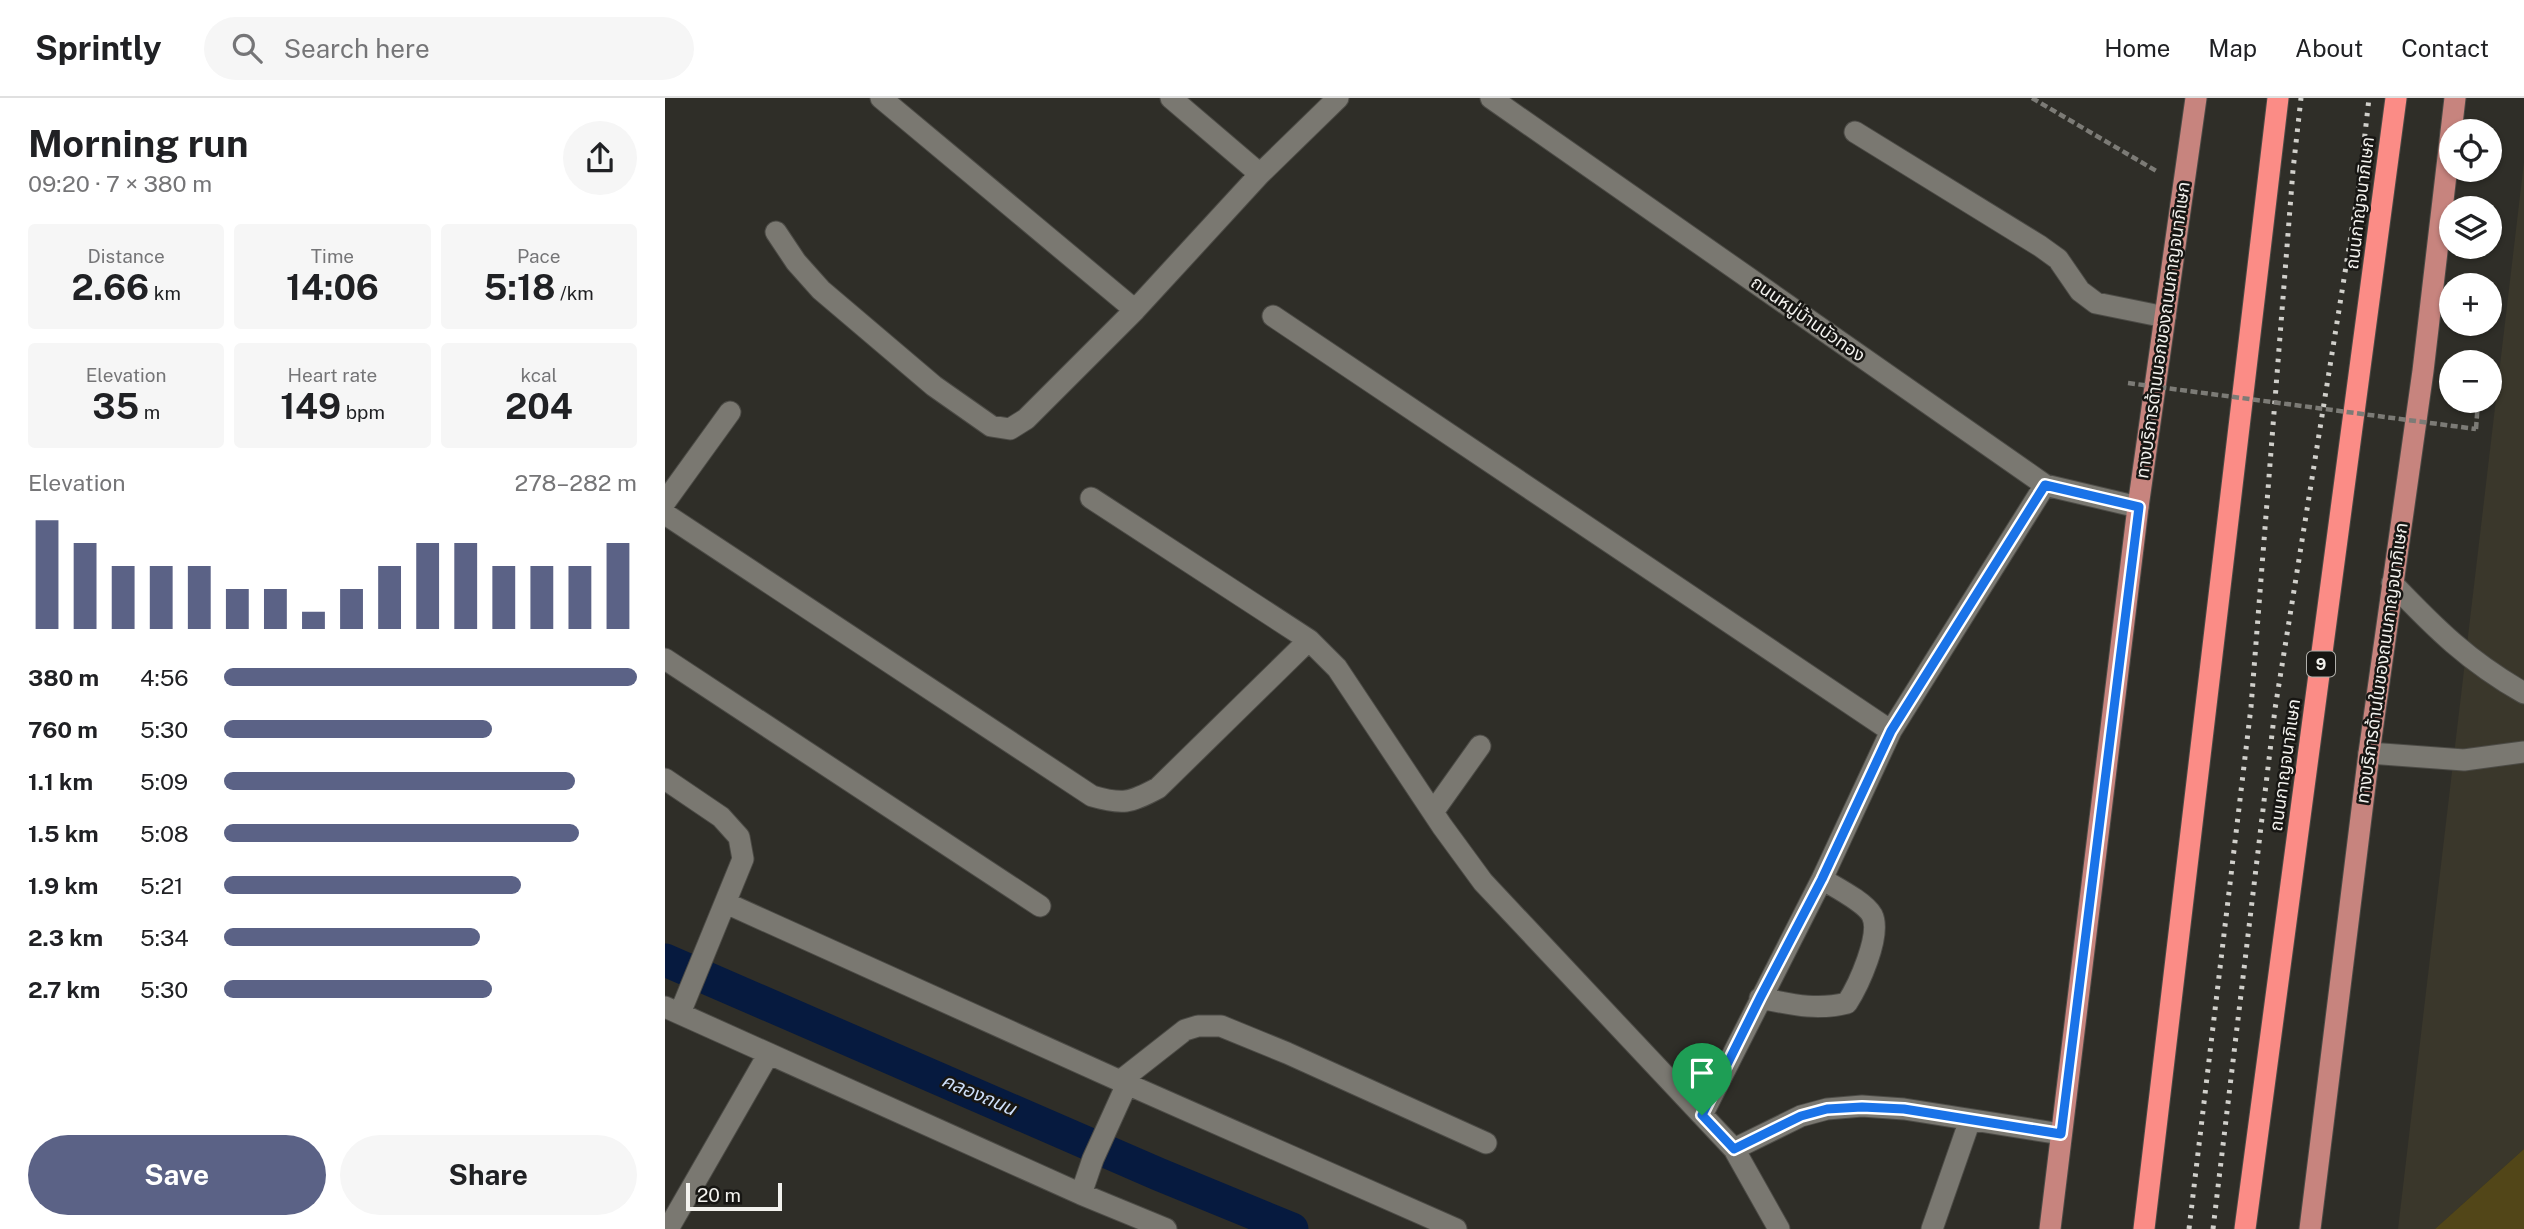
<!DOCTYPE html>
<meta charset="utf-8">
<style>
:root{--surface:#fff;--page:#f6f6f6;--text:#202124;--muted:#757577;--line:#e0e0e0;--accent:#5b6286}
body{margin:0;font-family:"Public Sans","Noto Sans Thai",sans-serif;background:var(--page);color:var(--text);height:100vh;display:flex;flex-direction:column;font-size:26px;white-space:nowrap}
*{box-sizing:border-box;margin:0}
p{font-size:23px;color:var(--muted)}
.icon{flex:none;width:38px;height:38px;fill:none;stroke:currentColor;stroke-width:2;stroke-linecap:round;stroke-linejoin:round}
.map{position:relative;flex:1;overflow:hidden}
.drawer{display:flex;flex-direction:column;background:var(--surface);width:665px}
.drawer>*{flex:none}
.tools{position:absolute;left:1774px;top:21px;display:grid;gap:14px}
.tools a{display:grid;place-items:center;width:63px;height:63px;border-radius:50%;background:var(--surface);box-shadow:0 2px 5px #0004;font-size:35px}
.scale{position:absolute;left:21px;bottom:18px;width:96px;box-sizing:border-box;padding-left:7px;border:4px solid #f3f2ee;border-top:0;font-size:19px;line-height:24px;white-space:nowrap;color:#f3f2ee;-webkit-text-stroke:5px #171613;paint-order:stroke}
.pin{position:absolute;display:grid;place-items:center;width:60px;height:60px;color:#fff;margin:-72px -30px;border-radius:50% 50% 50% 0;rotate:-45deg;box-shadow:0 0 7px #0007}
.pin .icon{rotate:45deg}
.round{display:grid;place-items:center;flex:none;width:74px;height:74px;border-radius:37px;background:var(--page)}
.overview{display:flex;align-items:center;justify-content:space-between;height:119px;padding:0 28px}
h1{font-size:38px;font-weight:700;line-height:52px}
.metrics{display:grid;grid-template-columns:repeat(3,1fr);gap:10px;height:119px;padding:7px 28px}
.metrics div{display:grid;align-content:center;border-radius:7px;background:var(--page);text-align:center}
.metrics b{font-size:35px;font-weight:700}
.metrics small{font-size:19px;font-weight:400}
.metrics p{font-size:19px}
.chart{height:196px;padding:14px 28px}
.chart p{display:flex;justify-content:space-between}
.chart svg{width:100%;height:126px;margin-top:7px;stroke:var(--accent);stroke-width:6}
.cta{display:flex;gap:14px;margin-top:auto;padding:14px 28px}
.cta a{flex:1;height:80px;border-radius:42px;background:var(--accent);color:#fff;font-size:28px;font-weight:700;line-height:80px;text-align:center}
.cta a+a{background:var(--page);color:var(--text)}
ul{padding:0 28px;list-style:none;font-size:23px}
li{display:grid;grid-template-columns:112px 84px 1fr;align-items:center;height:52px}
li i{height:18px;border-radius:9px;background:var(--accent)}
header{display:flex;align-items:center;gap:42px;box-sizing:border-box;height:98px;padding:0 35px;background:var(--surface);border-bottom:2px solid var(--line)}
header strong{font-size:33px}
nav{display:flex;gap:38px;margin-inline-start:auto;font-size:24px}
.search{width:490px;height:63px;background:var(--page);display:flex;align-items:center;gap:18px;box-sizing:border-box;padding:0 24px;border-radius:38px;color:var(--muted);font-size:26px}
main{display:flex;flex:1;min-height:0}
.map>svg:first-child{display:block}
</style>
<header>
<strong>Sprintly</strong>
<div class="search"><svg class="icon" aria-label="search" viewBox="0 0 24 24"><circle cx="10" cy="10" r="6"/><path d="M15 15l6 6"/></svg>Search here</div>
<nav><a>Home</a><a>Map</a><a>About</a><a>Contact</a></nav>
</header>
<main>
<section class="drawer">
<div class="overview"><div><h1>Morning run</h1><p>09:20 · 7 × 380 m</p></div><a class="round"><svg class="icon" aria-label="share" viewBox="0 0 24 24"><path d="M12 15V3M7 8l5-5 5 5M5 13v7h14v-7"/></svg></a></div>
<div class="metrics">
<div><p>Distance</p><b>2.66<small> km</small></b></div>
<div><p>Time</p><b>14:06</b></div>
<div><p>Pace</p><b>5:18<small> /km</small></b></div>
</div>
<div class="metrics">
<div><p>Elevation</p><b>35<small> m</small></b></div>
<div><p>Heart rate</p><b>149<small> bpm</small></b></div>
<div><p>kcal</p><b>204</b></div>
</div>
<div class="chart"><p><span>Elevation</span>278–282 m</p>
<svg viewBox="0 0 160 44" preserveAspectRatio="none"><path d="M5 44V6M15 44V14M25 44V22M35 44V22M45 44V22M55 44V30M65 44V30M75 44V38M85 44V30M95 44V22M105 44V14M115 44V14M125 44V22M135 44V22M145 44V22M155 44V14"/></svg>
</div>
<ul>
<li><b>380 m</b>4:56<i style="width:100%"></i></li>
<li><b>760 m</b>5:30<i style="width:65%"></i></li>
<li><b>1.1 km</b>5:09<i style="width:85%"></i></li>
<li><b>1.5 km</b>5:08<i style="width:86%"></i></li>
<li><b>1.9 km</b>5:21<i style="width:72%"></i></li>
<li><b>2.3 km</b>5:34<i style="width:62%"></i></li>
<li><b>2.7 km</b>5:30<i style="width:65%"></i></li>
</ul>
<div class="cta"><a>Save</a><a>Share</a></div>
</section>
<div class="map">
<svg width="1859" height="1131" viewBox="0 0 1859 1131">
<rect width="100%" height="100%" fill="#2f2e28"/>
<path fill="#3a372b" d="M 1859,64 L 1859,1051 L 1770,1131 L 1733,1131 Z"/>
<path fill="#524618" d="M 1859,1051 L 1859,1131 L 1770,1131 Z"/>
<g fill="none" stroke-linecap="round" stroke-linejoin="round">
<path stroke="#061a3f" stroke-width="33" d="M 0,862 L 493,1076 L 627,1131"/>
<g stroke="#4c4b46" stroke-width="23">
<path id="minor" d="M 216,0 L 470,212 L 595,76 L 673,0
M 506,0 L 595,76
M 826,0 L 1380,387 L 1473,409
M 1190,34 L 1375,148 L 1393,161 L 1415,193 L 1431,205 L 1500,219
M 111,134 L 131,164 L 156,192 L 269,288 L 326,328 L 345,331 L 361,321 L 470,212
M 608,218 L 1226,633
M 426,400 L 644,542 L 672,570 L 777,728 L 818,784 L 1069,1051 L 1114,1131
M 0,404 L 65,314
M 0,416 L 427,698 C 458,707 465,705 493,690 L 644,542
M 1727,485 C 1771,531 1803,563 1859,595
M 0,561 L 375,808
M 1704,655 L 1799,662 L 1859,654
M 0,681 L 56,719 L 74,739 L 78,761 L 15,915
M 768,714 L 815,648
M 61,805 L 462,986 L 428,1061 L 416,1096
M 1095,900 C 1125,906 1151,913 1182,905 C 1193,888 1217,837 1207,817 C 1200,804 1170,789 1157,781
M 0,909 L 416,1096 L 501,1131
M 455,983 L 520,932 L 533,928 L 556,928 L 622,955 L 821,1045
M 462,986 L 791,1131
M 1037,1017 L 1157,781 L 1226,633 L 1380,387
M 1069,1051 L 1136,1018 L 1162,1011 L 1197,1008 L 1239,1011 L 1396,1036
M 3,1131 L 103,957
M 1267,1131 L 1305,1022"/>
</g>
<g stroke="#4c4b46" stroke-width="23">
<path id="major" d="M 1385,1131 L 1473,409 L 1531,0
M 1645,1131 L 1704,655 L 1758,273 L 1790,0"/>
</g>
<g stroke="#4c4b46" stroke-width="23">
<path id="highway" d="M 1479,1131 L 1613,0
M 1580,1131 L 1731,0"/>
</g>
<path stroke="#7c7b76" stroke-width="4.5" stroke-dasharray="7 3.5" stroke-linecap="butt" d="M 1367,0 L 1493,74
M 1811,331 L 1813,303"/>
<use href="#minor" stroke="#7a7871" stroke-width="21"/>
<use href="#major" stroke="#c7847e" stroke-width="21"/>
<use href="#highway" stroke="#fb8c86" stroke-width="21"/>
<path stroke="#d1d0cb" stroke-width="5" stroke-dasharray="3.5 7" stroke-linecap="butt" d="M 1524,1131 L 1586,609 L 1628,72 L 1636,0
M 1548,1131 L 1610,611 L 1695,81 L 1704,0"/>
<path stroke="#7c7b76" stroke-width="4.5" stroke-dasharray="7 3.5" stroke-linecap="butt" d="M 1463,285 L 1811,331"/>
</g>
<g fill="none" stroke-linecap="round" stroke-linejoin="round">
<g stroke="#fff" stroke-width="14">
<path id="route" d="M 1380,387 L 1474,409 L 1396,1036 L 1239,1011 L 1197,1009 L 1162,1011 L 1136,1018 L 1069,1051 L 1037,1017 L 1095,900 L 1157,781 L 1226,633 Z"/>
</g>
<use href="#route" stroke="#1a73e8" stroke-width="9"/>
</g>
<g text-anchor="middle" stroke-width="5" stroke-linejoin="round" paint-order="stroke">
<rect fill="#171613" stroke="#b1b0ac" stroke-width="2" x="1642" y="553.5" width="28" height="25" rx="5"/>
<g font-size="16" font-weight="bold" fill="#f3f2ee">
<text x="1656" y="572">9</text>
</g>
<g font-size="18" fill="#f3f2ee" stroke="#171613">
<text transform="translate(1695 105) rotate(-83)" y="6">ถนนกาญจนาภิเษก</text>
<text transform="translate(1143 221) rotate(35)" y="6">ถนนหมู่บ้านบัวทอง</text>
<text transform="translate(1498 232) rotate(-82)" y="6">ทางบริการด้านนอกของถนนกาญจนาภิเษก</text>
<text transform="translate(1717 565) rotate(-82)" y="6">ทางบริการด้านในของถนนกาญจนาภิเษก</text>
<text transform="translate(1620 667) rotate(-82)" y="6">ถนนกาญจนาภิเษก</text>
</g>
<g font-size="19" font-style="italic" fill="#cedffa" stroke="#171613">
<text transform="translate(314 996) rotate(23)" y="7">คลองถนน</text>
</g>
</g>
</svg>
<div class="tools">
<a><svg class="icon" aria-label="locate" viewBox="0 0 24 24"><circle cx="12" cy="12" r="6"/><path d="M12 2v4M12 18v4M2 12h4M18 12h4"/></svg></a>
<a><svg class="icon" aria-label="layers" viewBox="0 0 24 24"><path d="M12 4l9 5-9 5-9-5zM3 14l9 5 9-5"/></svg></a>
<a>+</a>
<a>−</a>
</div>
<div class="scale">20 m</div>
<div class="pin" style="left:1037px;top:1017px;background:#1e9e55"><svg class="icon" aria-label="arrive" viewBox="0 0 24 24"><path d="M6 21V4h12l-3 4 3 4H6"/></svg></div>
</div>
</main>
